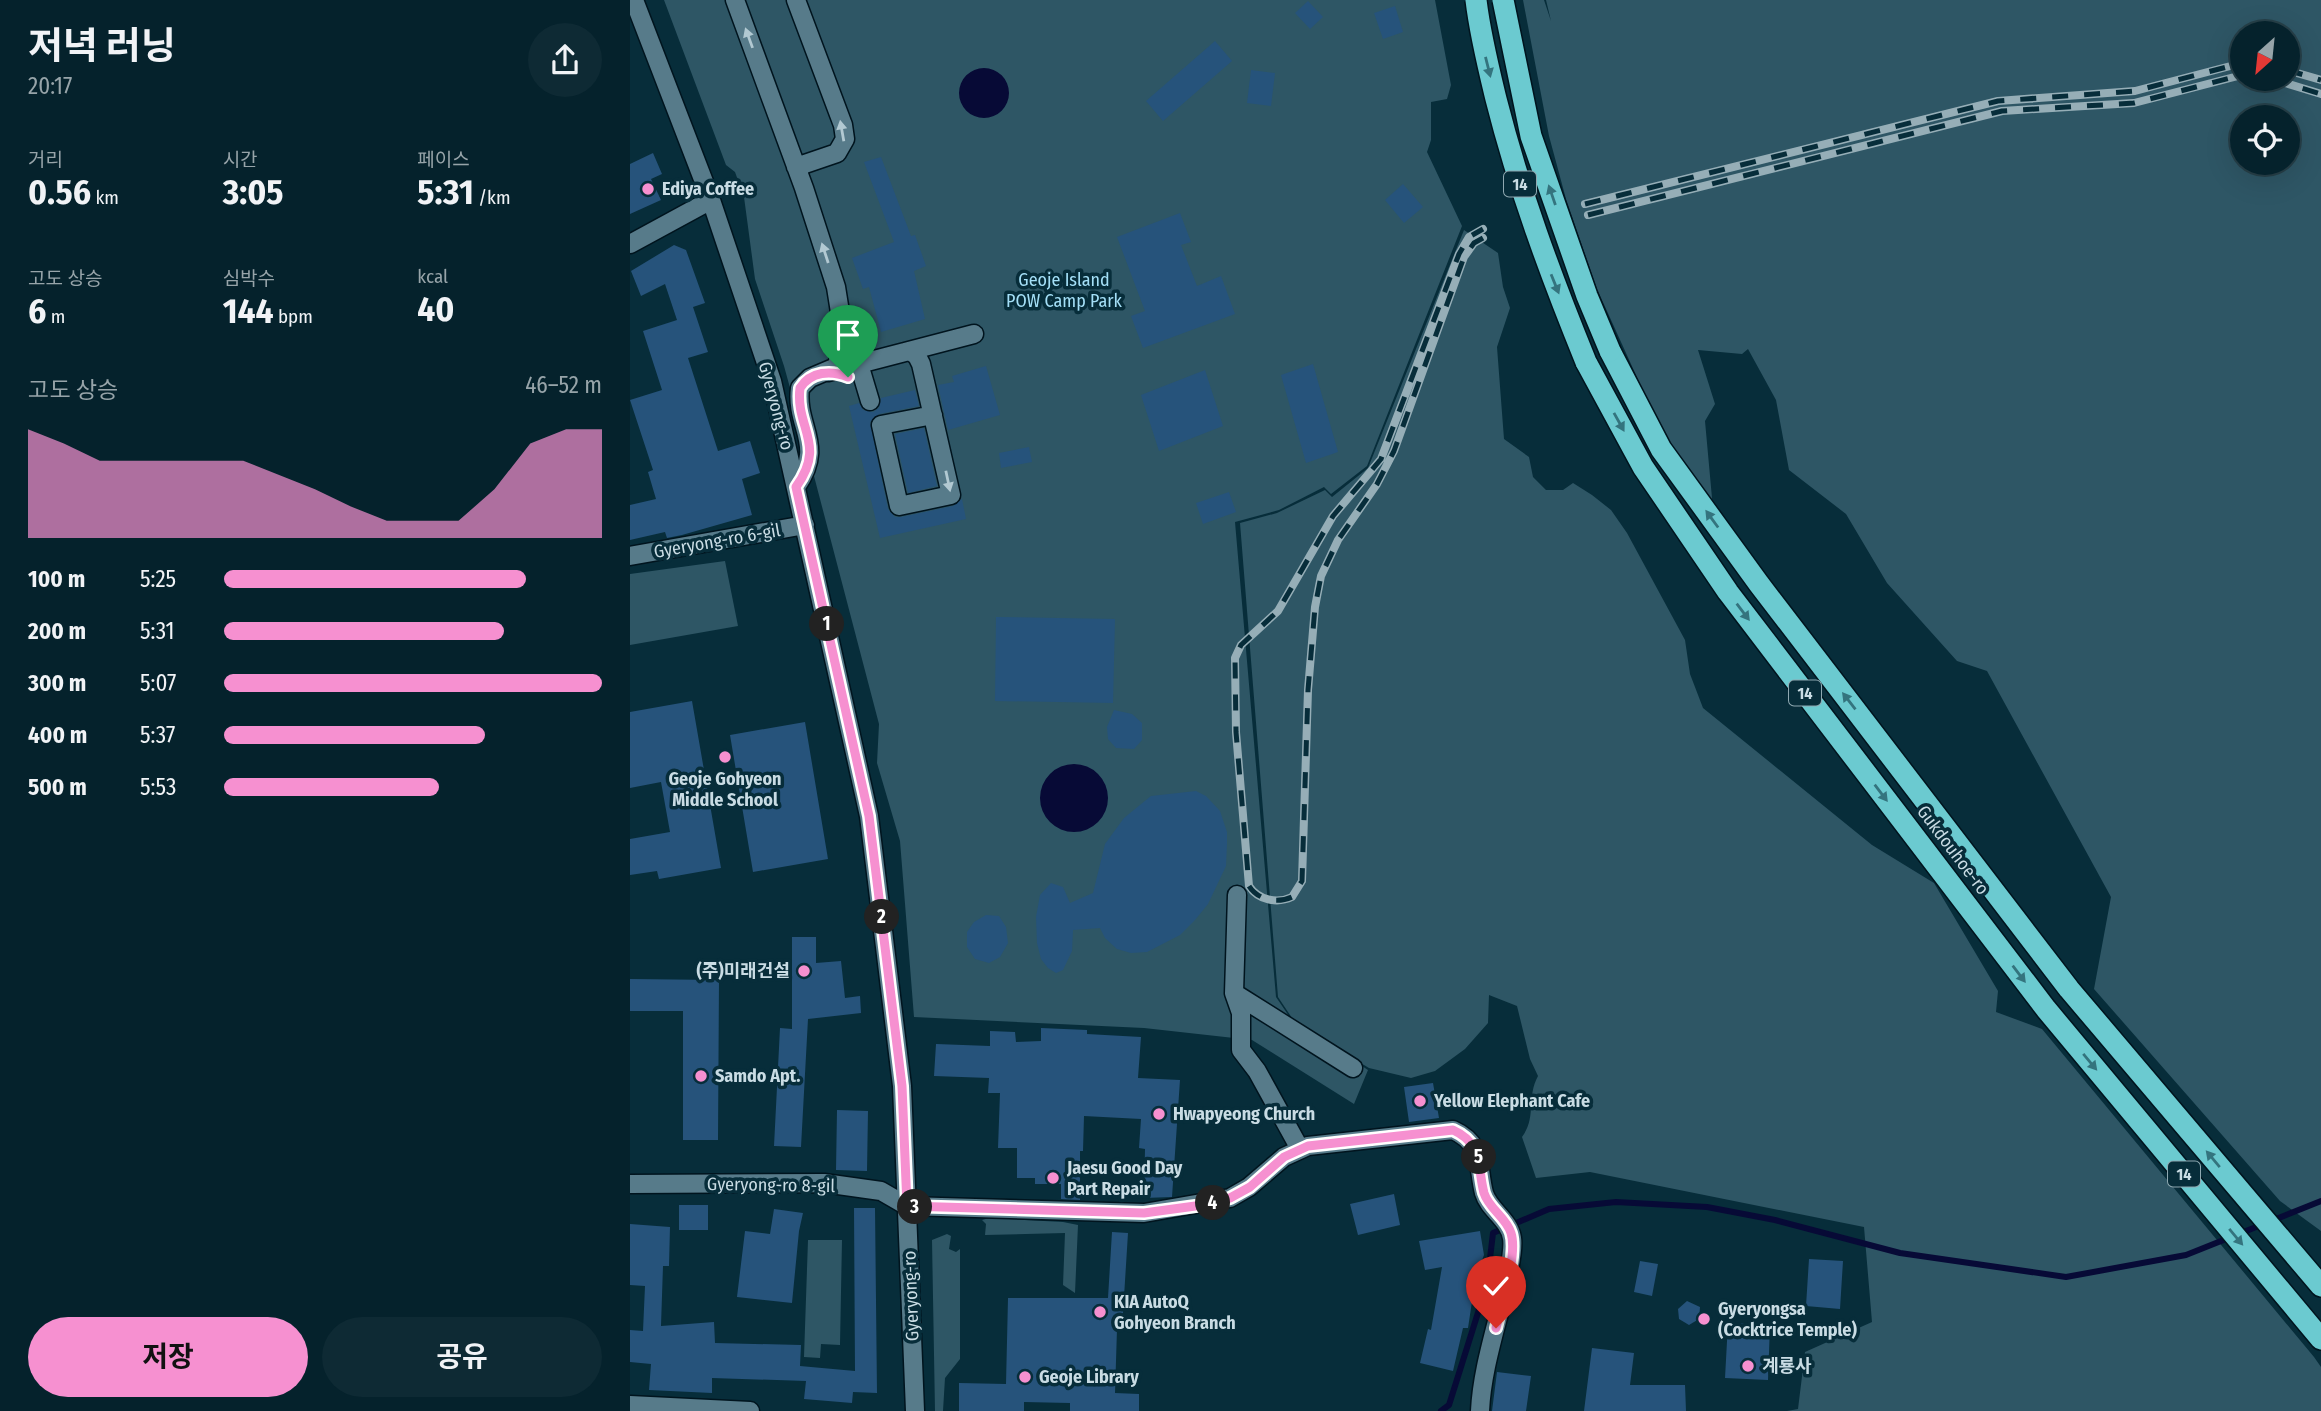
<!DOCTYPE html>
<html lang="ko">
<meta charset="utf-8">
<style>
:root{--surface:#05222c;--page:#0e2a34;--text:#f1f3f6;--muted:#97a4a9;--line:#263f48;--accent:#f690d0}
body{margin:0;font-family:"Fira Sans Condensed","Noto Sans KR",sans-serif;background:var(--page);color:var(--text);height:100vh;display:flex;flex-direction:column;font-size:26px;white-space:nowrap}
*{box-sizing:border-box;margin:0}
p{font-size:23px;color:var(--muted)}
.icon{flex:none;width:38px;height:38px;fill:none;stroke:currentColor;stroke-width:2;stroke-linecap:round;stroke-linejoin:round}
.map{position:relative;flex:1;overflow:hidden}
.sheet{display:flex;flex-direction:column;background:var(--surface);width:630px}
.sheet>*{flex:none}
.needle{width:46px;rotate:207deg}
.tools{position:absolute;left:1600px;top:21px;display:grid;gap:14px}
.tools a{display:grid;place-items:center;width:70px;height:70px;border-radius:50%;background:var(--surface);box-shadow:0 7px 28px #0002,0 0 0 2px var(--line);font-size:35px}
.pin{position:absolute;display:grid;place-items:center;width:60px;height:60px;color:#fff;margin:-72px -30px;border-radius:50% 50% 50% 0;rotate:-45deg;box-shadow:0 0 7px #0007}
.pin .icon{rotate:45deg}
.km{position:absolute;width:35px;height:35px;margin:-18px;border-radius:50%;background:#222;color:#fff;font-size:19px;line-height:35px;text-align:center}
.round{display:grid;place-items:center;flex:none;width:74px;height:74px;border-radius:37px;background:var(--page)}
.headline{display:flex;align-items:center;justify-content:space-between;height:119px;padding:0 28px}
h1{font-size:38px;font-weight:700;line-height:52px}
.stats{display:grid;grid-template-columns:repeat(3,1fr);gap:10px;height:119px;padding:7px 28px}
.stats div{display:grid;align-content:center}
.stats b{font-size:35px;font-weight:700}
.stats small{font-size:19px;font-weight:400}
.stats p{font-size:19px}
.chart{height:196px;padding:14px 28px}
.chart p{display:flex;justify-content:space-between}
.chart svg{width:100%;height:126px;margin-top:7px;fill:var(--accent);opacity:.7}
.primary-button{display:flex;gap:14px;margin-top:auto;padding:14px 28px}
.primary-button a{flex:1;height:80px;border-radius:42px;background:var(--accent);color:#111;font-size:28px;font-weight:700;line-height:80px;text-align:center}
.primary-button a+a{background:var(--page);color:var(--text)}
ul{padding:0 28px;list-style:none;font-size:23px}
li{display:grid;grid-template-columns:112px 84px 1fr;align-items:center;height:52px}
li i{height:18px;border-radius:9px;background:var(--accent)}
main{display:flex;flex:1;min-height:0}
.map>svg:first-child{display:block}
</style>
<main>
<section class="sheet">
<div class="headline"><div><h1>저녁 러닝</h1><p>20:17</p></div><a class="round"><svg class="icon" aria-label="share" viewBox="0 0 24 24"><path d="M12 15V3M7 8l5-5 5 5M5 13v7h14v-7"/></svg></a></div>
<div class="stats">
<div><p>거리</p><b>0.56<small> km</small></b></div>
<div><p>시간</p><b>3:05</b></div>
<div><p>페이스</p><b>5:31<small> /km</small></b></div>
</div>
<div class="stats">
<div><p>고도 상승</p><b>6<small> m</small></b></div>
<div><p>심박수</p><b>144<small> bpm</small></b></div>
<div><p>kcal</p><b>40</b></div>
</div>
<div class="chart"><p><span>고도 상승</span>46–52 m</p>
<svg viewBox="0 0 160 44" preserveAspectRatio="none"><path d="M0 44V6L10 11L20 17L30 17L40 17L50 17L60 17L70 22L80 27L90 33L100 38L110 38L120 38L130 27L140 11L150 6L160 6V44z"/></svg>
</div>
<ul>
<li><b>100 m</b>5:25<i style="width:80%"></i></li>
<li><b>200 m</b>5:31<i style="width:74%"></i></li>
<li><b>300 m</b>5:07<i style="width:100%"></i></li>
<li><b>400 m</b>5:37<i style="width:69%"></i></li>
<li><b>500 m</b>5:53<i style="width:57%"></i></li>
</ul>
<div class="primary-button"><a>저장</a><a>공유</a></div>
</section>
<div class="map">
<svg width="1691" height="1411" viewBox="0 0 1691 1411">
<rect width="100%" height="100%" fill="#072d3a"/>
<path fill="#2e5665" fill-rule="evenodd" d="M 34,0 L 805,0 L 821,85 L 817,99 L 801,102 L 801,140 L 797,152 L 832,226 L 737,466 L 701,494 L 694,487 L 649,510 L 605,522 L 646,997 L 661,1019 L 738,1070 L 724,1104 L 622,1040 L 514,1028 L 284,1017 L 270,841 L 247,763 L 249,724 L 179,457 L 154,366 L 125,279 L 114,197 L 105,172 L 96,165 Z
M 893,0 L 914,0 L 921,21 L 916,0 L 1691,0 L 1691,1231 L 1650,1201 L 1464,989 L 1481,897 L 1357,671 L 1327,661 L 1257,583 L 1216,514 L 1159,470 L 1146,400 L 1118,349 L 1112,354 L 1068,350 L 1085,404 L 1075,421 L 1083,509 L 1034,437 L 967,289 L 936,199 L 919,136 ZM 1612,33 L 1657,33 L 1657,79 L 1612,79 ZM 1612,117 L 1657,117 L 1657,163 L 1612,163 Z
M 834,230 L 868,253 L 873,287 L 880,308 L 867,347 L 874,439 L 899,457 L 903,477 L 916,490 L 933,490 L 943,483 L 962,495 L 981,510 L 997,533 L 1055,640 L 1060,674 L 1073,708 L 1242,845 L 1304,883 L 1368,991 L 1366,1012 L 1412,1029 L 1684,1357 L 1691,1367 L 1691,1411 L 1157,1411 L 1168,1409 L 1175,1352 L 1242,1322 L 1234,1227 L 960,1172 L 906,1178 L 892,1137 C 907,1117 896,1098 908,1076 L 900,1059 L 887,1006 L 859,995 L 858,1023 L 835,1049 L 805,1071 L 781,1078 L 739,1068 L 684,1035 L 662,1018 L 648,997 L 610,523 L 647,513 L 695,490 L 702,497 L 738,468 Z
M 95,561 L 108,626 L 0,645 L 0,574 Z
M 359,1218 L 433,1222 L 448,1225 L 445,1293 L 433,1285 L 435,1233 L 355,1235 L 356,1224 L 352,1220 Z
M 317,1234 L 321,1236 L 319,1249 L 326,1252 L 330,1249 L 330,1359 L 315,1378 L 313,1411 L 305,1411 L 302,1240 Z
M 178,1240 L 212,1240 L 210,1345 L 191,1344 L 190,1358 L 174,1357 Z"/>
<path fill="#070a36" d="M329 93a25 25 0 1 1 50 0a25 25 0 1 1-50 0Z
M410 798a34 34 0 1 1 68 0a34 34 0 1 1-68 0Z"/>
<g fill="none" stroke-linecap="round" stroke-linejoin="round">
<path stroke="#070a36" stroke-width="6" d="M 811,1411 L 819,1405 L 857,1284 L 863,1233 L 919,1209 L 986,1202 L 1077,1207 L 1145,1220 L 1270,1253 L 1436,1277 L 1556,1255 L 1691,1201"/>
</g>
<path fill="#26537b" d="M 678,1 L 693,17 L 680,29 L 665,13 Z
M 765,6 L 773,32 L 753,39 L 744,13 Z
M 585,41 L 602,61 L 533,121 L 516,101 Z
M 621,70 L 645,73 L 641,106 L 617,103 Z
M 23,153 L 32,174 L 21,179 L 31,200 L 0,214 L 0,164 Z
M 251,157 L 281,236 L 285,235 L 296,266 L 284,271 L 295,319 L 251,332 L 239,287 L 233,289 L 222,258 L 264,242 L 234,162 Z
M 773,184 L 793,207 L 774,223 L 755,200 Z
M 550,213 L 561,242 L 551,245 L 567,286 L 591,276 L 605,314 L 513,348 L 501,316 L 515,311 L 487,237 Z
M 44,245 L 56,250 L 75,303 L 63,307 L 78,352 L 58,358 L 88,451 L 120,441 L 130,473 L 112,479 L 122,515 L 52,535 L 37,538 L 35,532 L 0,540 L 0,505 L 26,499 L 18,472 L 23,470 L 0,400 L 32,390 L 13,331 L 47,320 L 35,284 L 11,296 L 1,271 Z
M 683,364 L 708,452 L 676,463 L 651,375 Z
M 356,366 L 370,415 L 318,430 L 308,385 L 324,382 L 322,376 Z
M 575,370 L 593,426 L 529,451 L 511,395 Z
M 285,390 L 289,406 L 249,414 L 240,422 L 258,509 L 265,517 L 271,517 L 323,506 L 332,499 L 336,519 L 250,538 L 219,406 L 229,403 L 233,410 L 243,412 L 249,408 L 251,398 Z
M 294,428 L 307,486 L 278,493 L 265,434 Z
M 399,447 L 402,462 L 371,468 L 369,453 Z
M 599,492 L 606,512 L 573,524 L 566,503 Z
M 366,617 L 485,619 L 483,703 L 365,701 Z
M 62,701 L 91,868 L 29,879 L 27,871 L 0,875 L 0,839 L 40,832 L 31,782 L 0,788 L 0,712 Z
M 484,710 L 502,714 L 512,723 L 512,740 L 504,749 L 486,748 L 478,739 L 477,727 Z
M 175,722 L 198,859 L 123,872 L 100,735 Z
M 566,791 L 576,796 L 590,811 L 597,832 L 597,843 L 596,866 L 578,904 L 565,920 L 550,935 L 517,952 L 501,953 L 487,949 L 475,938 L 470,928 L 443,930 L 442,951 L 433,970 L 426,973 L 418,968 L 411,959 L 407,943 L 406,917 L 410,895 L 421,883 L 433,887 L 440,903 L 463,893 L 475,844 L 494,818 L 521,796 Z
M 356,915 L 369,916 L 376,927 L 378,943 L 370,957 L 359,963 L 345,959 L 337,947 L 337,932 L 344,922 Z
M 162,937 L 186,937 L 186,963 L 211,961 L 215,998 L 230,996 L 231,1013 L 178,1019 L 171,1147 L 144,1146 L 150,1028 L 162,1029 Z
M 0,979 L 89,980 L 88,1140 L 53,1140 L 53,1011 L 0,1011 Z
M 411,1028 L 457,1030 L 457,1034 L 511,1037 L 508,1078 L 550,1080 L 542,1197 L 514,1198 L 515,1149 L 509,1148 L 511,1119 L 454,1116 L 453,1151 L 450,1151 L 450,1200 L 431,1199 L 431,1184 L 405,1184 L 405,1178 L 387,1178 L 387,1148 L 368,1148 L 370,1093 L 358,1093 L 359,1078 L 304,1076 L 306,1044 L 360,1046 L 360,1031 L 385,1032 L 386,1042 L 411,1041 Z
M 803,1083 L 809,1118 L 779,1122 L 774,1087 Z
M 207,1110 L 238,1111 L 237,1171 L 206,1170 Z
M 764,1194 L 770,1225 L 728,1235 L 720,1204 Z
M 49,1205 L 78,1205 L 78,1230 L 49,1230 Z
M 224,1208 L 245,1208 L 247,1393 L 223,1392 L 222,1403 L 174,1399 L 176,1381 L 82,1378 L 82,1393 L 19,1390 L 21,1364 L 0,1362 L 0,1330 L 13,1331 L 15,1286 L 0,1285 L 0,1224 L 40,1227 L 39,1266 L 33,1266 L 31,1326 L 84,1322 L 85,1343 L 171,1345 L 170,1366 L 225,1371 Z
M 144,1209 L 173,1213 L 169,1231 L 162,1303 L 107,1297 L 115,1231 L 140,1234 Z
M 850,1231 L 854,1255 L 839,1294 L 843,1295 L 838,1328 L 833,1328 L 823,1371 L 790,1363 L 798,1329 L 801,1330 L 812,1267 L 795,1270 L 789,1241 Z
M 482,1232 L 498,1233 L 492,1329 L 487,1329 L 485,1393 L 509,1394 L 509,1411 L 440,1411 L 440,1403 L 394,1402 L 394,1411 L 329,1411 L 329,1383 L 376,1384 L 378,1298 L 478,1298 Z
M 1179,1259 L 1213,1261 L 1210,1309 L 1176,1306 Z
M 1010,1261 L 1028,1264 L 1022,1296 L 1004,1292 Z
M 1057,1301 L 1070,1307 L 1069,1319 L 1059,1325 L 1049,1319 L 1048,1309 Z
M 1098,1323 L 1140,1325 L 1138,1380 L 1095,1378 Z
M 962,1348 L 1004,1353 L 1000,1385 L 1055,1385 L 1056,1411 L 954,1411 Z
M 867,1372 L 901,1376 L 896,1411 L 862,1411 Z"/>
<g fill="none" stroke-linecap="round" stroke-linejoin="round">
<g stroke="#00141e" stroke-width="21">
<path id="minor" d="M 4,0 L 81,200 L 142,381 L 239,816 L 272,1086 L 285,1411
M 105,0 L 174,188 L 206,287 L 213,331 L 211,353 L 206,367 L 180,378 L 170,388 C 165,428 196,444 166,487
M 166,167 L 207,153 L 215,139 L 213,125 L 166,0
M 0,244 L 81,200
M 218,327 L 240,401
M 275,352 L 344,334
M 198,372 L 275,352 L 280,351 L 287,356 L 291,364 L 321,495 L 269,506 L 251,425 L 303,415
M 0,556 L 175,525
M 607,895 L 604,993 L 611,1013 L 611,1050 L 627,1071 L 670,1149
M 604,993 L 723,1068
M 0,1184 L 194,1183 L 251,1191 L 277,1206 L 514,1213 L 600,1198 L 619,1187 L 654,1157 L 678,1146 L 823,1130 C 854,1144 847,1166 854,1193 C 859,1210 879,1219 882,1238 C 884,1251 879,1267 877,1280 C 868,1323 852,1367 850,1411
M 0,1405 L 120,1411"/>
</g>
<g stroke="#00141e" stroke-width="24">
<path id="highway" d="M 980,351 L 1031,449 L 1129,584 L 1439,989 L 1691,1286
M 956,362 L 1013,467 L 1098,592 L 1416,1009 L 1691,1339"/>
</g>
<use href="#minor" stroke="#577b8a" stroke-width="18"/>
<use href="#highway" stroke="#6bcad0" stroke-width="21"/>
<g stroke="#96aeb7" stroke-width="8">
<path id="rail" d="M 1657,70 L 1691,80
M 1642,79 L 1691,94
M 955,204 L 1368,101 L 1505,91 L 1612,63
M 958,215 L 1372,111 L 1504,103 L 1612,75
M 853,238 L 844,243 L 834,257 L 764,451 L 747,484 L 708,540 L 691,576 L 685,607 L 678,690 L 672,881 L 662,897 C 647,904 628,900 619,886 L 606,732 L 605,658 L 611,645 L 648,611 L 703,516 L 751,459 L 829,254 L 839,237 L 853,229"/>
</g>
<use href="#rail" stroke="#072d3a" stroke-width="5" stroke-dasharray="16" stroke-linecap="butt"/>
<g stroke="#00141e" stroke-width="24" stroke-linecap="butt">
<path id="highway-bridge" d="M 846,0 C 850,34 858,66 866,99 C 889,190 921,276 956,362
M 873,0 L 901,136 L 957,296 L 980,351"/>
</g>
<use href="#highway-bridge" stroke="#6bcad0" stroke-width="21"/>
</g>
<defs><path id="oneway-solid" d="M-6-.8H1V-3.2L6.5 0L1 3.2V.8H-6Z" transform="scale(1.75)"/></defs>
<g fill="#b2c9d2">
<use href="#oneway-solid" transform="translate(119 38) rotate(-110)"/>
<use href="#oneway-solid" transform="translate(212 131) rotate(-100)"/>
<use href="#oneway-solid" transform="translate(195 253) rotate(-108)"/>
<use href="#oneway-solid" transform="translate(318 481) rotate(78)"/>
</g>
<g fill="#34747e">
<use href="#oneway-solid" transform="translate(858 67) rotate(76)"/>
<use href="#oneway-solid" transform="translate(922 195) rotate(-109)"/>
<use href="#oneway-solid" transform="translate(925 284) rotate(68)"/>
<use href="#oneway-solid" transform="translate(989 422) rotate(61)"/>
<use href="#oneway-solid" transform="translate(1082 519) rotate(-126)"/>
<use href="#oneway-solid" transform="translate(1113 612) rotate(53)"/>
<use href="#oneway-solid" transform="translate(1219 701) rotate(-128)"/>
<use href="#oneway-solid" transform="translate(1251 793) rotate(53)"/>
<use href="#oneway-solid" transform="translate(1389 974) rotate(53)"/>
<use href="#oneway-solid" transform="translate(1460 1062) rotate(50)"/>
<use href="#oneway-solid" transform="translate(1583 1159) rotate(-130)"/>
<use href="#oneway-solid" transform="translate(1606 1237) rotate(50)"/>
</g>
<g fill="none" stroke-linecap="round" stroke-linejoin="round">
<g stroke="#fff" stroke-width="14">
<path id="route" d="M 218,377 C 201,370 181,371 170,388 C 165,428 197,444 166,487 L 239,816 L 272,1086 L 277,1206 L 514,1213 L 580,1204 L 600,1198 L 620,1187 L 654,1157 L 678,1146 L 823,1130 C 854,1144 847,1167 854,1193 C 859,1209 876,1217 881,1233 C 888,1255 871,1305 866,1328"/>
</g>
<use href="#route" stroke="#f690d0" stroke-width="9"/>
</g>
<g fill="#f690d0" stroke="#072d3a" stroke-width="2.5">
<circle cx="18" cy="189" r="7"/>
<circle cx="95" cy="757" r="7"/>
<circle cx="174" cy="971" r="7"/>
<circle cx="71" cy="1076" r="7"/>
<circle cx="790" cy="1101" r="7"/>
<circle cx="529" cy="1114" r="7"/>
<circle cx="423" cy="1178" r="7"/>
<circle cx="470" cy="1312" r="7"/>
<circle cx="1074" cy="1319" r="7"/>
<circle cx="1118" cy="1366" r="7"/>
<circle cx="395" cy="1377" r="7"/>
</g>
<g text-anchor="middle" stroke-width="7" stroke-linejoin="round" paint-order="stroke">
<g fill="#072d3a" stroke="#8fa8b1" stroke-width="2">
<rect x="874" y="171.5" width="32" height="25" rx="5"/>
<rect x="1159" y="680.5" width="32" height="25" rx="5"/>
<rect x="1538" y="1161.5" width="32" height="25" rx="5"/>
</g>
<g font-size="16" font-weight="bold" fill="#c9dce4">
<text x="890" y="190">14</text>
<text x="1175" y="699">14</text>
<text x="1554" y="1180">14</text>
</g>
<g font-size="18" font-weight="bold" fill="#c9dce4" stroke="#072d3a" text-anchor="start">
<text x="32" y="195">Ediya Coffee</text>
<text x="95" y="785" text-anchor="middle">Geoje Gohyeon<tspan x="95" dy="21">Middle School</tspan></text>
<text x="160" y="977" text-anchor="end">(주)미래건설</text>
<text x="85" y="1082">Samdo Apt.</text>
<text x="804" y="1107">Yellow Elephant Cafe</text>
<text x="543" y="1120">Hwapyeong Church</text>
<text x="437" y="1174">Jaesu Good Day<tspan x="437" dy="21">Part Repair</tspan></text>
<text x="484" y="1308">KIA AutoQ<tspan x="484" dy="21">Gohyeon Branch</tspan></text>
<text x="1088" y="1315">Gyeryongsa<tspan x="1088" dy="21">(Cocktrice Temple)</tspan></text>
<text x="1132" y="1372">계룡사</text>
<text x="409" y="1383">Geoje Library</text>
</g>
<g font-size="18" fill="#a4dff7" stroke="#072d3a">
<text x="434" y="286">Geoje Island<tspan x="434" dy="21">POW Camp Park</tspan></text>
</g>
<g font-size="18" fill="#c9dce4" stroke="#072d3a">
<text transform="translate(146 406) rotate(75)" y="6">Gyeryong-ro</text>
<text transform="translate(87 541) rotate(-10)" y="6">Gyeryong-ro 6-gil</text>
<text transform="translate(1323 850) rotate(53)" y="6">Gukdouhoe-ro</text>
<text transform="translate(141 1185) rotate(1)" y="6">Gyeryong-ro 8-gil</text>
<text transform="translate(281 1296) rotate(-92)" y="6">Gyeryong-ro</text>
</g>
</g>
</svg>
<div class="tools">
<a><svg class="needle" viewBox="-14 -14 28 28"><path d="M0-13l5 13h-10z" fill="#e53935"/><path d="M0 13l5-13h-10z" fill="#97a4a9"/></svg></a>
<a><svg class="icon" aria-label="locate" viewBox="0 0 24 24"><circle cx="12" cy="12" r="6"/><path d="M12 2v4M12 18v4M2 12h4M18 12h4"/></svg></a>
</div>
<div class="pin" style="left:218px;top:377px;background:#1e9e55"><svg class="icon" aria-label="arrive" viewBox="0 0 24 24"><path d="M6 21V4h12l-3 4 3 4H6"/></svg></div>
<div class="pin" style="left:866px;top:1328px;background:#d93025"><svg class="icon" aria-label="check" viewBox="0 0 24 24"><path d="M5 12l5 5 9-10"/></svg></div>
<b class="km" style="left:197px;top:624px">1</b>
<b class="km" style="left:252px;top:917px">2</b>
<b class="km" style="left:285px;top:1207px">3</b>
<b class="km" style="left:583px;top:1203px">4</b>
<b class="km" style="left:849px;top:1157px">5</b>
</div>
</main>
